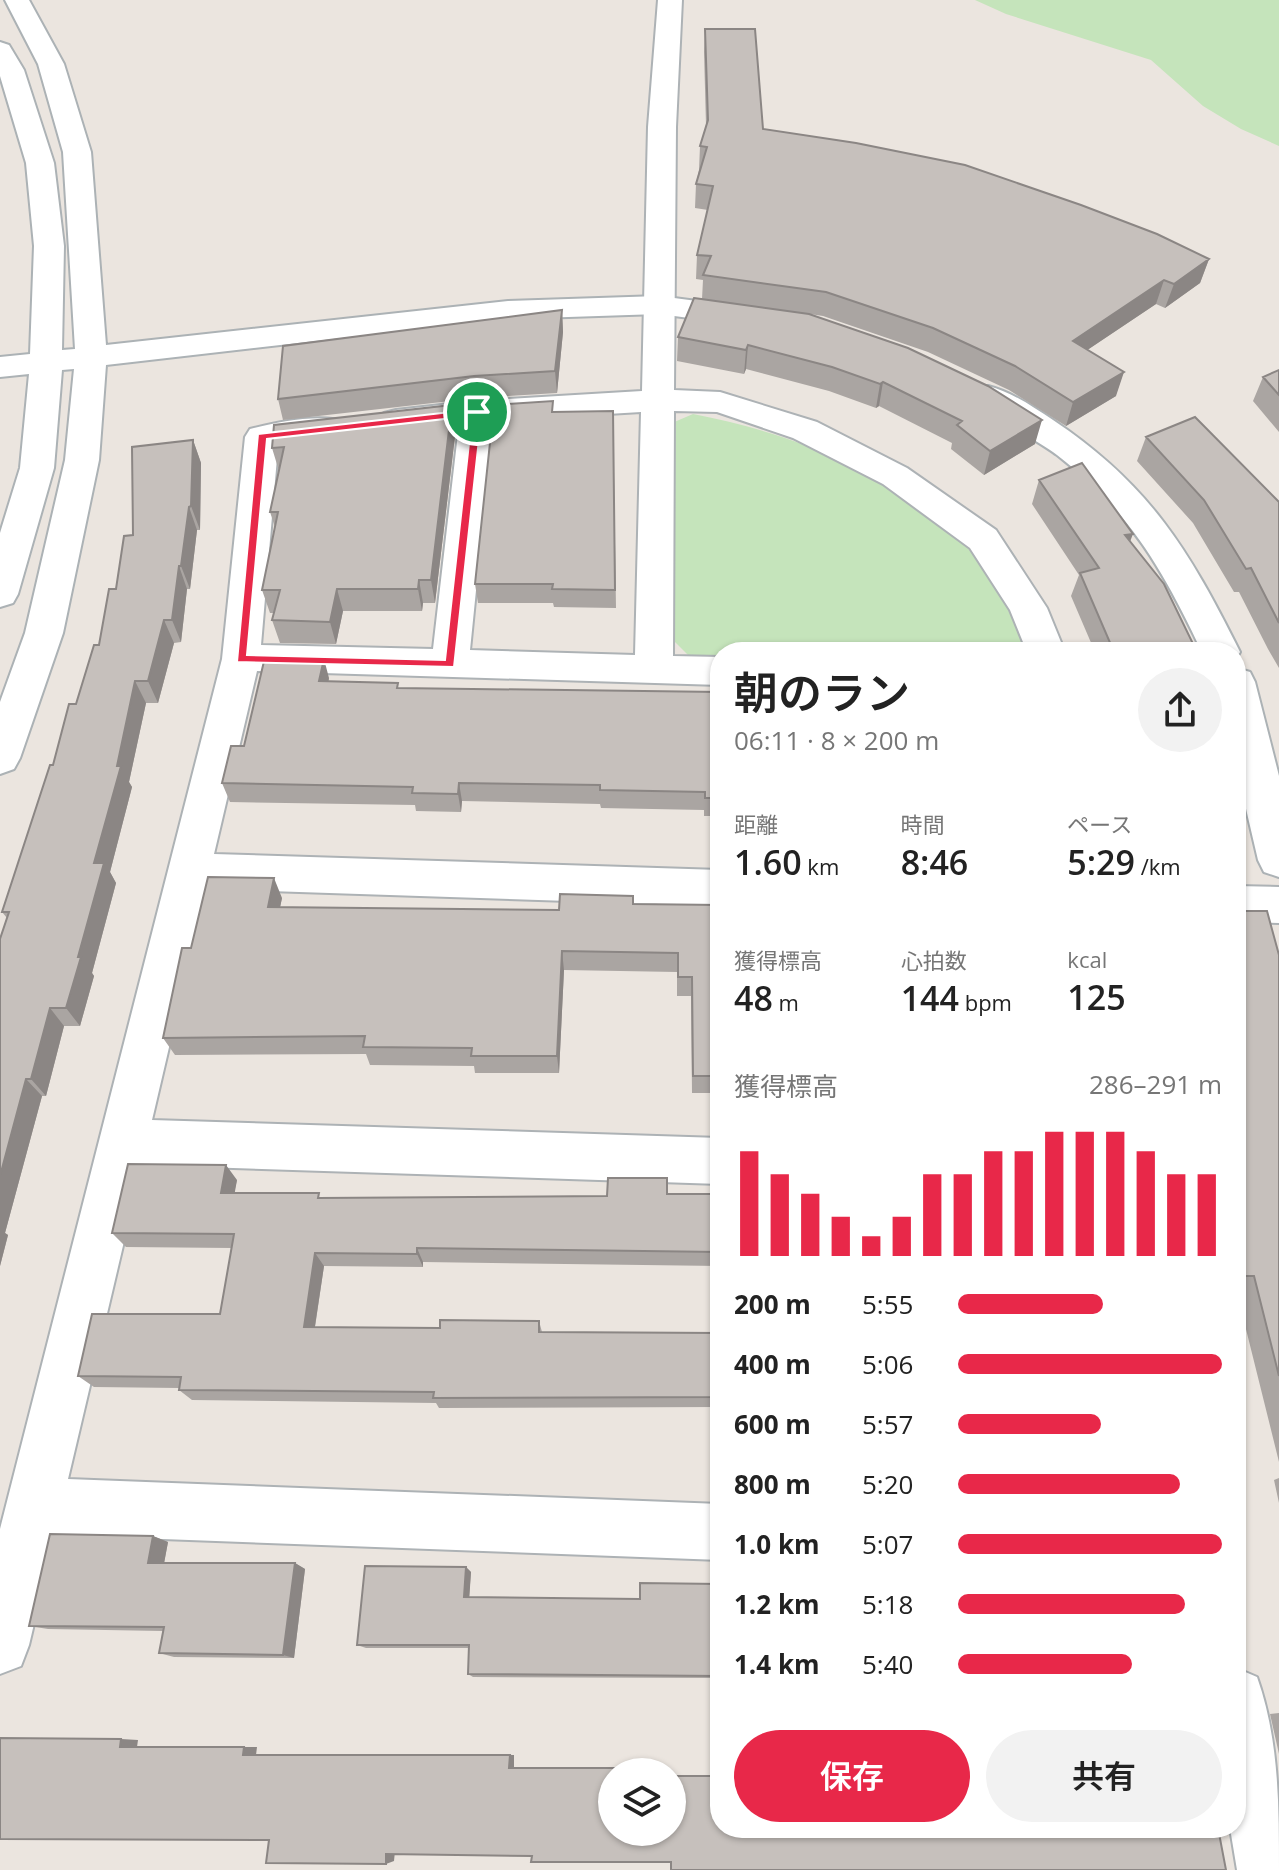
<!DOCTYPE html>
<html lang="ja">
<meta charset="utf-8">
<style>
:root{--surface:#fff;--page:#f2f2f2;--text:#222;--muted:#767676;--accent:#e82849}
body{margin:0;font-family:"Open Sans","Noto Sans JP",sans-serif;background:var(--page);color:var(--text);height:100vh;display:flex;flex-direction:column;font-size:30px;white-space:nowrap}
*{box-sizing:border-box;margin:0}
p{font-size:26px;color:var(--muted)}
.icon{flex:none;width:44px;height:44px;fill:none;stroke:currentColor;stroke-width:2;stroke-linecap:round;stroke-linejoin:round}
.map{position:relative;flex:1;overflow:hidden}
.sheet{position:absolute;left:710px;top:642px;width:536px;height:1196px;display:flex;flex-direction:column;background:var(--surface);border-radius:32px;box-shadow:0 2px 6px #0004}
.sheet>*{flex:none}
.controls{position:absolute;left:598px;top:1758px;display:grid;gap:16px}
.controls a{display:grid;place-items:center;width:88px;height:88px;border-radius:50%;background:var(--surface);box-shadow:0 2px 6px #0004;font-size:40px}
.pin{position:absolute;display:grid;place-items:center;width:68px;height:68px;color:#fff;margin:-34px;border:4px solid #fff;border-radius:50%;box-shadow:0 2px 8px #0007}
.round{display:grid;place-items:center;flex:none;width:84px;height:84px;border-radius:42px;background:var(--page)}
.head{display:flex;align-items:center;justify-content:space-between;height:136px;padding:0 24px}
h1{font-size:44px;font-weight:600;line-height:60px}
.figures{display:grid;grid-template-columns:repeat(3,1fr);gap:12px;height:136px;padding:8px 24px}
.figures div{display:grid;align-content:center}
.figures b{font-size:34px;font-weight:600}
.figures small{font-size:22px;font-weight:400}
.figures p{font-size:22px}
.chart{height:224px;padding:16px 24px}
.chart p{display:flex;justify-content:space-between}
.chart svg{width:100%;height:144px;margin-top:8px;stroke:var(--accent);stroke-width:6}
.cta{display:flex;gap:16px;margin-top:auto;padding:16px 24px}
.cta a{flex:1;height:92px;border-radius:48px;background:var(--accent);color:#fff;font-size:32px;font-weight:600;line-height:92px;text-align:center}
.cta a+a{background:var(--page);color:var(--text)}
ul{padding:0 24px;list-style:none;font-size:26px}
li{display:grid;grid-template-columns:128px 96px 1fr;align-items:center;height:60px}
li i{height:20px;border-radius:10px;background:var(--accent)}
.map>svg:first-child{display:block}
</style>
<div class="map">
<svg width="1279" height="1870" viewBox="0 0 1279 1870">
<rect width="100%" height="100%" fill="#ebe5df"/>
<path fill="#c5e4bb" d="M 975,0 L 1279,0 L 1279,146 L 1241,129 L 1203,106 L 1151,60 L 1006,14 Z
M 693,414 C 781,431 861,461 932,516 C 952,531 970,546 986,566 C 1006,592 1018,622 1032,652 L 720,652 L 720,659 L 691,658 L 675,642 L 672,423 Z"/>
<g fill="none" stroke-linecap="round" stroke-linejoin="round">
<g stroke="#adb2b5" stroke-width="4">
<path id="street" d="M 658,0 L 682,0 L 676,127 L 674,390 L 720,392 L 817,422 L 907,468 L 996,530 L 1047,608 L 1065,652 L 1027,652 L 1010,610 L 970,548 L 883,484 L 793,438 L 717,412 L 674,411 L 673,656 L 720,657 L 720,685 L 257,671 L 214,854 L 720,870 L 720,906 L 206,889 L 152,1120 L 720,1138 L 720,1184 L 142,1165 L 68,1479 L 720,1504 L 720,1560 L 55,1535 L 29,1645 L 21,1666 L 0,1674 L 0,1529 L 222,659 L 245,437 L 250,429 C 277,422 317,414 344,421 L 349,429 L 344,437 L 278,446 L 261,645 L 433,649 L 459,425 L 396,432 L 384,429 L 379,421 L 384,413 L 396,410 L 477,401 L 642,391 L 648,127 ZM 641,412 L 635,655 L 470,650 L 493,421 Z
M 1236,886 L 1279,887 L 1279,923 L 1236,922 Z
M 1236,1668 L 1257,1677 C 1279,1739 1279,1804 1279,1870 L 1237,1870 L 1230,1828 L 1236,1828 Z"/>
</g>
<g stroke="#acb2b5" stroke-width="4">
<path id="secondary" d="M 5,0 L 29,0 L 64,64 L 91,152 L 106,345 L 508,301 L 659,296 L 750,308 L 761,310 L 766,317 L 761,324 L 750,326 L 659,314 L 508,319 L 106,365 L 99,460 L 63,633 L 20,758 L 14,769 L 0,774 L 0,702 L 25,633 L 65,460 L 74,369 L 62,370 L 54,468 L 18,594 L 13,603 L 0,607 L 0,533 L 20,468 L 29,374 L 0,377 L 0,357 L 30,354 L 34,246 L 26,163 L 0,76 L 0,42 L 9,45 L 24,70 L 54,163 L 64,246 L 62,350 L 75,349 L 63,152 L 38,64 Z
M 988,386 C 1012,392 1033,407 1053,420 C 1150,485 1189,550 1240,652 L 1236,659 L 1236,652 L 1202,652 C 1163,570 1131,513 1057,455 C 1040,442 980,409 972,396 L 976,389 Z
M 1236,668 L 1250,672 L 1255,682 L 1279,776 L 1279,877 L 1264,872 L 1258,860 L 1236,766 Z"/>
</g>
<use href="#street" fill="#fff" fill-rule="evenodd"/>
<use href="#secondary" fill="#fff" fill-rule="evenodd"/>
</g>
<path fill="#aaa5a2" d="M 705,29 L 763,129 L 1209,259 L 1200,283 L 1165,308 L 1156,304 L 1087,350 L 1116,396 L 1066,426 L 1009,390 L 928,352 L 823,316 L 810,314 L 1035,444 L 984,475 L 951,449 L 952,443 L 879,406 L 876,408 L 829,391 L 746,369 L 744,374 L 677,361 L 678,337 L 702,299 L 703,280 L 696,279 L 697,255 L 708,210 L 695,208 L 696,184 L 699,170 L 700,146 L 706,125 L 704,52 Z
M 562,310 L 563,332 L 557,393 L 477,398 L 283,420 L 278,399 Z
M 1279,370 L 1279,432 L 1253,401 L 1263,377 Z
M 613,411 L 616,608 L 554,607 L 553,603 L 478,603 L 475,584 L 553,412 Z
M 456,428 L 435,603 L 423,603 L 422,611 L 343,611 L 336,644 L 280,643 L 272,620 L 274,613 L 270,613 L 262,590 L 275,527 L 270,512 L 279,471 L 272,448 Z
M 1146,437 L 1279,502 L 1279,668 L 1268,649 L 1239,592 L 1234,592 L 1193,523 L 1137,461 Z
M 193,440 L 201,463 L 200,530 L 197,530 L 190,589 L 187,589 L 181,642 L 174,643 L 158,703 L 146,703 L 129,782 L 132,787 L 110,872 L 116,883 L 92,973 L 94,976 L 80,1026 L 64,1026 L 46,1096 L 42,1096 L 5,1233 L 8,1235 L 0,1266 L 7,918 L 2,912 L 53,765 L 99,645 L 133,535 Z
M 1039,480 L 1130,542 L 1197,652 L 1095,652 L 1071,596 L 1079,575 L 1032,504 Z
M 329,678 L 328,682 L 399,688 L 720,692 L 720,816 L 704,816 L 704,810 L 601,808 L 600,804 L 462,801 L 461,812 L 416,811 L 415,805 L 230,802 L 222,783 L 244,746 Z
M 282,898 L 280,907 L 559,910 L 634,904 L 720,905 L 720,1093 L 692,1093 L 691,996 L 677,996 L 677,972 L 564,970 L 559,1073 L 475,1073 L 474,1066 L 370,1065 L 366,1054 L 175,1055 L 163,1038 L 191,948 Z
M 1236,911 L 1279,955 L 1279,1462 L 1236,1289 Z
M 237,1180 L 234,1193 L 322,1198 L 607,1196 L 667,1194 L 720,1194 L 720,1266 L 423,1262 L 423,1267 L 324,1266 L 315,1327 L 440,1328 L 539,1321 L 542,1332 L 720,1333 L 720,1407 L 439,1408 L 436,1403 L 192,1400 L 179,1390 L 179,1388 L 94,1387 L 78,1376 L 220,1314 L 232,1248 L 126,1247 L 112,1233 Z
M 1279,1478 L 1279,1503 L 1274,1480 Z
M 153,1536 L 168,1542 L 164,1563 L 295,1563 L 305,1569 L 294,1658 L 174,1657 L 159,1653 L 163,1631 L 48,1629 L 29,1626 Z
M 466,1567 L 471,1572 L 469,1597 L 640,1599 L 720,1584 L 720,1678 L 473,1677 L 468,1674 L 469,1648 L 366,1648 L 357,1645 Z
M 1279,1713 L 1279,1754 L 1270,1714 Z"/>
<path fill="#8b8684" d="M 1209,259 L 1200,283 L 1165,308 L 1174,284 Z
M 1164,280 L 1156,304 L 1065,365 L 1073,341 Z
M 562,310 L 563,332 L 557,393 L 555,371 Z
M 748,345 L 746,369 L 744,374 L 746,350 Z
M 1124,372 L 1116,396 L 1066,426 L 1073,402 Z
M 883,382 L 879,406 L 876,408 L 880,384 Z
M 452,405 L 456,428 L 435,603 L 431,580 Z
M 1042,420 L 1035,444 L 984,475 L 990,451 Z
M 193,440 L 201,463 L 200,530 L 191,506 Z
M 189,507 L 197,530 L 190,589 L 181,566 Z
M 1133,534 L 1124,557 L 1125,535 Z
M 179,566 L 187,589 L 181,642 L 172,620 Z
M 419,580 L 423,603 L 422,611 L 418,589 Z
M 337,589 L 343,611 L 336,644 L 330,622 Z
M 164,620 L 174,643 L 158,703 L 148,681 Z
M 324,659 L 329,678 L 325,701 L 319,681 Z
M 135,681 L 146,703 L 129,782 L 132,787 L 110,872 L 116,883 L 92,973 L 94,976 L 80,1026 L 66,1008 L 78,957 L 94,863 Z
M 459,783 L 462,801 L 461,812 L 458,794 Z
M 274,878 L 282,898 L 276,927 L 268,907 Z
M 562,951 L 564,970 L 559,1073 L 557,1056 Z
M 50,1008 L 64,1026 L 46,1096 L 31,1079 Z
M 26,1079 L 42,1096 L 5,1233 L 8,1235 L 0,1266 L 0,1176 Z
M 226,1165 L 237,1180 L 232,1208 L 221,1193 Z
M 417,1248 L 423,1262 L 423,1267 L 417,1254 Z
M 315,1253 L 324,1266 L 313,1339 L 304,1327 Z
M 153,1536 L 168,1542 L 163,1569 L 148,1563 Z
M 295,1563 L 305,1569 L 294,1658 L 283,1655 Z
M 466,1567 L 471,1572 L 469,1602 L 464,1597 Z
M 121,1739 L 138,1740 L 137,1747 L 120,1747 Z
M 244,1747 L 257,1747 L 256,1755 L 243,1755 Z
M 510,1755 L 514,1755 L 514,1768 L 509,1768 Z
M 395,1851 L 394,1861 L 386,1864 L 386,1854 Z"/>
<path fill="#c6c0bc" stroke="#8b8684" stroke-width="2" d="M 705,29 L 755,29 L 763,129 L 856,143 L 965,165 L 1081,205 L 1157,234 L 1209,259 L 1174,284 L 1164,280 L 1073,341 L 1124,372 L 1073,402 L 1015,366 L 933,328 L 826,292 L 703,275 L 711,256 L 697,255 L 713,186 L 696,184 L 707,147 L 700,146 L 708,120 Z
M 694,298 L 809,314 L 908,348 L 988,386 L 1042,420 L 990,451 L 957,425 L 962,421 L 883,382 L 880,384 L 832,367 L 748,345 L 746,350 L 678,337 Z
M 562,310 L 555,371 L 474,376 L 278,399 L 283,346 Z
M 1279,370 L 1279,395 L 1263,377 Z
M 553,401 L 552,412 L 613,411 L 615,590 L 552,589 L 553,584 L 475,584 L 494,405 Z
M 452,405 L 431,580 L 419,580 L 418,589 L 337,589 L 330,622 L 272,620 L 280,590 L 262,590 L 278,512 L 270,512 L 284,447 L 272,448 L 274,425 Z
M 1195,417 L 1279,502 L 1279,623 L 1251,568 L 1246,569 L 1204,500 L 1146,437 Z
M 193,440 L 191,506 L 189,507 L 181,566 L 179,566 L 172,620 L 164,620 L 148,681 L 135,681 L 117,766 L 121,766 L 94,863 L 104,863 L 78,957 L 81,957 L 66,1008 L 50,1008 L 31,1079 L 26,1079 L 0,1176 L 0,939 L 9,912 L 2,912 L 50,765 L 53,765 L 69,704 L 76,704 L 94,645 L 99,645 L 109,589 L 116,589 L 124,536 L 133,535 L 132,447 Z
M 1082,463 L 1133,534 L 1125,535 L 1164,584 L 1197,652 L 1114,652 L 1080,573 L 1099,568 L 1039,480 Z
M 265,657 L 324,659 L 319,681 L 398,683 L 397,688 L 720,692 L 720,798 L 705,798 L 705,792 L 600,790 L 600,785 L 459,783 L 458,794 L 412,793 L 413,787 L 222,783 L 231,746 L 244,746 Z
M 208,877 L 274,878 L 268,907 L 559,910 L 560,894 L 633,896 L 633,904 L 720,905 L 720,1076 L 693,1076 L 692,977 L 678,977 L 678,953 L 562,951 L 557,1056 L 471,1056 L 472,1048 L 363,1047 L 365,1036 L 163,1038 L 182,948 L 191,948 Z
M 1236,911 L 1267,911 L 1279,955 L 1279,1376 L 1254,1276 L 1243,1276 L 1236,1244 Z
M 128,1164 L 226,1165 L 221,1193 L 319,1193 L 318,1198 L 607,1196 L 608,1178 L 667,1178 L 667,1194 L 720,1194 L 720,1252 L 417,1248 L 417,1254 L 315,1253 L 304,1327 L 440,1328 L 440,1320 L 539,1321 L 539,1332 L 720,1333 L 720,1397 L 433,1398 L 434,1392 L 179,1390 L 181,1377 L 78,1376 L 92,1314 L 220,1314 L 234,1234 L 112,1233 Z
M 50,1534 L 153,1536 L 148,1563 L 295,1563 L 283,1655 L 159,1653 L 164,1627 L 29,1626 Z
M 365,1566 L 466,1567 L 464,1597 L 640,1599 L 640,1583 L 720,1584 L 720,1676 L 468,1674 L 469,1645 L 357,1645 Z
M 0,1738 L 121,1739 L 120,1747 L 244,1747 L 243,1755 L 510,1755 L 509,1768 L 643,1768 L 643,1772 L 612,1772 L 612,1832 L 672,1832 L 672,1776 L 720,1776 L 720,1828 L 1218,1828 L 1226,1870 L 671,1870 L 671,1862 L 531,1862 L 532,1856 L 386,1854 L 386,1864 L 266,1863 L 269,1840 L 0,1839 Z"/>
<path fill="#e82849" stroke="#fff" stroke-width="2" fill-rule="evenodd" d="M 477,409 L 482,412 L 454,667 L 237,662 L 258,434 ZM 472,416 L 445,660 L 247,655 L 267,439 Z"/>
</svg>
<div class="controls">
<a><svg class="icon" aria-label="layers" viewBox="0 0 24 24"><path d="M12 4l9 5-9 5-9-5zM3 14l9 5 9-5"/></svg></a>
</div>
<div class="pin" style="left:477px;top:412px;background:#1e9e55"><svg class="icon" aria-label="arrive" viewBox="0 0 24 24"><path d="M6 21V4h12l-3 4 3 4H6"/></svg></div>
<section class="sheet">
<div class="head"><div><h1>朝のラン</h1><p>06:11 · 8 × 200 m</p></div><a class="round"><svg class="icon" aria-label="share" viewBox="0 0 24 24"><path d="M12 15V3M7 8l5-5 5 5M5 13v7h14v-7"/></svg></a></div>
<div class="figures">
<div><p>距離</p><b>1.60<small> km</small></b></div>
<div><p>時間</p><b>8:46</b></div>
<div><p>ペース</p><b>5:29<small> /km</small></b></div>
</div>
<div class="figures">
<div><p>獲得標高</p><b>48<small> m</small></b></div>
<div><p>心拍数</p><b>144<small> bpm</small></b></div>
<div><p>kcal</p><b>125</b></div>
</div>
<div class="chart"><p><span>獲得標高</span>286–291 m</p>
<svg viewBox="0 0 160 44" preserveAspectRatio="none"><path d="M5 44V12M15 44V19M25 44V25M35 44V32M45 44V38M55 44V32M65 44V19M75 44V19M85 44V12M95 44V12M105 44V6M115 44V6M125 44V6M135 44V12M145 44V19M155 44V19"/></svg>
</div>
<ul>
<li><b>200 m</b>5:55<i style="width:55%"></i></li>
<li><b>400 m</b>5:06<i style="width:100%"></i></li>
<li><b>600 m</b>5:57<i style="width:54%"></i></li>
<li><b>800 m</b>5:20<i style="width:84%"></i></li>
<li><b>1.0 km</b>5:07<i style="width:100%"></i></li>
<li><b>1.2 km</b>5:18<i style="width:86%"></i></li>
<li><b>1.4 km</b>5:40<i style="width:66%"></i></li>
</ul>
<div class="cta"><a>保存</a><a>共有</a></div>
</section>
</div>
